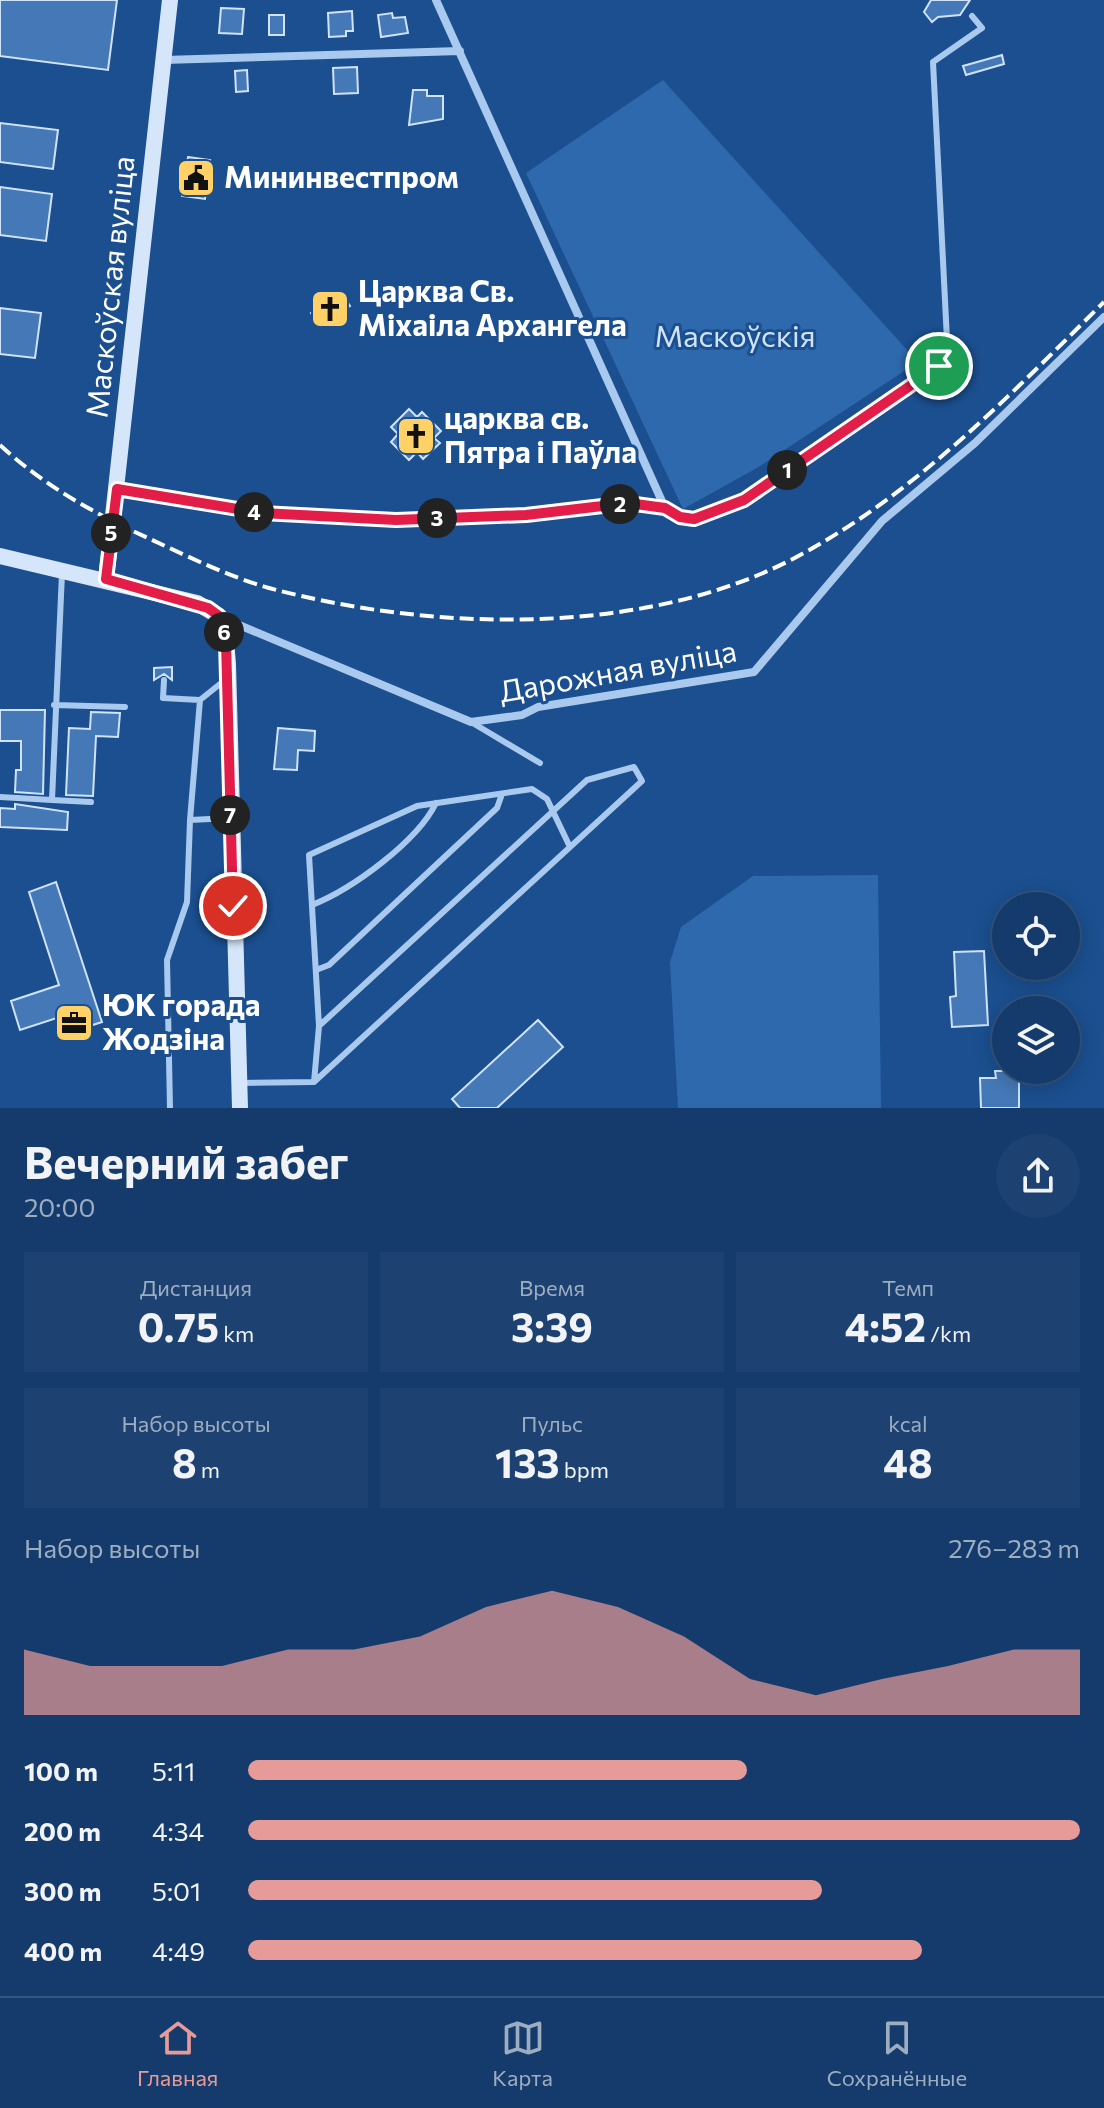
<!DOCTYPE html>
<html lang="ru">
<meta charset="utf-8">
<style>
:root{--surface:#143b6b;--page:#1d4271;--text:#f1f3f6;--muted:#9dadc1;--line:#33557e;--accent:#e69b98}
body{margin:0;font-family:Commissioner,sans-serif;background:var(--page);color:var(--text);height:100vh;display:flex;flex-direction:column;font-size:30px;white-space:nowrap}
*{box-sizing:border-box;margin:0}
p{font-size:26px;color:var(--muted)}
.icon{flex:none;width:44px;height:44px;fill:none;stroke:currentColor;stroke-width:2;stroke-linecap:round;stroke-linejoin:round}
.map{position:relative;height:1108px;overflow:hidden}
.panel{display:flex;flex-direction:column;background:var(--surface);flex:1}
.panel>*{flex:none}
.buttons{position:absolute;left:992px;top:892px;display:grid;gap:16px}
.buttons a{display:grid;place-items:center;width:88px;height:88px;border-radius:50%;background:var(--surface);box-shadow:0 4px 20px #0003,0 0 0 2px var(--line);font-size:40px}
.pin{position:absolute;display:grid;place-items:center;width:68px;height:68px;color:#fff;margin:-34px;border:4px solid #fff;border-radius:50%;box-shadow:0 2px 8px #0007}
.km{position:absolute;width:40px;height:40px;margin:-20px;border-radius:50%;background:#222;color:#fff;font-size:22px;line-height:40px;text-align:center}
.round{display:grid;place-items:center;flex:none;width:84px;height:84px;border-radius:42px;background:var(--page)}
.summary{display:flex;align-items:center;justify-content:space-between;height:136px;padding:0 24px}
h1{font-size:44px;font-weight:700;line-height:60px}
.metrics{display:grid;grid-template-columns:repeat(3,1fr);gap:12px;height:136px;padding:8px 24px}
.metrics div{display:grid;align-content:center;border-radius:0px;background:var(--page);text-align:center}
.metrics b{font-size:40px;font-weight:700}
.metrics small{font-size:22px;font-weight:400}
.metrics p{font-size:22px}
.chart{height:224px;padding:16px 24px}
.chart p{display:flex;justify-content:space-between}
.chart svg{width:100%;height:144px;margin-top:8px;fill:var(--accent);opacity:.7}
ul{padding:0 24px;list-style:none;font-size:26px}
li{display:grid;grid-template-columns:128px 96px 1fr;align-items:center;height:60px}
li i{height:20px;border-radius:10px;background:var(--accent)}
.tab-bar{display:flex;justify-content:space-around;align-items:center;height:112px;border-top:2px solid var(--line);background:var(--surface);font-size:22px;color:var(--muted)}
.tab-bar a{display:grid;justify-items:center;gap:4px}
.tab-bar .current{color:var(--accent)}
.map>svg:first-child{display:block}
</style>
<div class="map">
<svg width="1104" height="1108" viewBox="0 0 1104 1108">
<rect width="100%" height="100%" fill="#1b4f8f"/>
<path fill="#2e69ad" d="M 663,80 L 918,362 L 757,468 L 683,509 L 526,173 Z
M 878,875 L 881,1108 L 678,1108 L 670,962 L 681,927 L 753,876 Z"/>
<path fill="#4478b7" stroke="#cfe3fa" stroke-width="2" d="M 0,0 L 117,0 L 108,70 L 0,56 Z
M 931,0 L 970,0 L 960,15 L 938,17 L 932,22 L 924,12 Z
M 221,8 L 244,9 L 242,34 L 219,33 Z
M 352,11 L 353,31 L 346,31 L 346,36 L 329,37 L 328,13 Z
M 392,13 L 393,18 L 405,17 L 408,33 L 381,37 L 378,15 Z
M 269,15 L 284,15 L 284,35 L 269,35 Z
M 1002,55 L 1004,64 L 966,75 L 963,66 Z
M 357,67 L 358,93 L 334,94 L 333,68 Z
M 247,70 L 248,91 L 236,92 L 235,71 Z
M 413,90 L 427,90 L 427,96 L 443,96 L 443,119 L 409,125 Z
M 0,123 L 58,130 L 53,169 L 0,162 Z
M 188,157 L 210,160 L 205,199 L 182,196 Z
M 0,187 L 52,194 L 46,241 L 0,235 Z
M 342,294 L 350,306 L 319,325 L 311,313 Z
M 0,308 L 41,313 L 35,358 L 0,354 Z
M 409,409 L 417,417 L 422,412 L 441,431 L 434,438 L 440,443 L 423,459 L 417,452 L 409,460 L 391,442 L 398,434 L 391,427 Z
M 172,667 L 172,680 L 164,674 L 154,680 L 154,668 Z
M 0,710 L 45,710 L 43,794 L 15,792 L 16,770 L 21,770 L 21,741 L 0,741 Z
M 91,712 L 120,713 L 118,737 L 96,736 L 93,796 L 66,795 L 69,728 L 90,729 Z
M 278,728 L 315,731 L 314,751 L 298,750 L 297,770 L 274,769 Z
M 15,804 L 68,812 L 67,830 L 0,827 L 0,808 L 15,809 Z
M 56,882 L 102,1022 L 74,1031 L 69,1014 L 20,1030 L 11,1001 L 59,985 L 29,892 Z
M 984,951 L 988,1025 L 952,1027 L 950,997 L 956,996 L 954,952 Z
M 538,1020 L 563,1047 L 497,1108 L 460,1108 L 452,1099 Z
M 995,1071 L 1015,1071 L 1015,1077 L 1019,1077 L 1019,1108 L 981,1108 L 980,1078 L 996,1078 Z"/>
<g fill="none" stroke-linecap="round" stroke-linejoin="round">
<path stroke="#a9c9ee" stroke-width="6" d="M 117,489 L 262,513 L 396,520 L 526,515 L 628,503 L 665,508 L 680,517 L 694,519 L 744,500 L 948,360 L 933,62 L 982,28 L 972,16
M 164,680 L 163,698 L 200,700 L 190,820
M 200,700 L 225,680
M 54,705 L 125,707
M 471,722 L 540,763
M 0,797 L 52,800 L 62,573
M 52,800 L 91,802
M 312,905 C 352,889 417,842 436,803
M 316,970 L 329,965 L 497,808 L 502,794
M 314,1082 L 319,1026 L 309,855 L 417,806 L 532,789 L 547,799 L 570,847
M 239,1083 L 314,1082 L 642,781 L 634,767 L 587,780 L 319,1026
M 170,1108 L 167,960 L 187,902 L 190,820 L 230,818"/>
<path stroke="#a9c9ee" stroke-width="8" d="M 436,0 L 665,508
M 164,60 L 460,51
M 220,617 L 471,722 L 522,715 L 538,707 L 754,672 L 882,521 L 975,443 L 1104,317"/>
<path stroke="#d6e6fa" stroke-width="16" d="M 0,556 L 197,603 L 219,616 L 226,641 L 228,664 L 240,1108
M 106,579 L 170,0"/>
<path stroke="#fff" stroke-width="4" stroke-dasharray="14 6" stroke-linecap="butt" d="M 0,445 C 43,485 95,514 148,538 C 187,556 227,576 269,588 C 433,632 650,638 802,554 C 918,491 1011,394 1104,302"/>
</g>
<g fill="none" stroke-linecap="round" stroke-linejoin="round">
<g stroke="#fff" stroke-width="16">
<path id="route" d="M 233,906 L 226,641 L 219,616 L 208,608 L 106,579 L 117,489 L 262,513 L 396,520 L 526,515 L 628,503 L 665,508 L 680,517 L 694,519 L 744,500 L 939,366"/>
</g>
<use href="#route" stroke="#e11d48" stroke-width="10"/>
</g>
<defs>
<g id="civic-square" transform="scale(2)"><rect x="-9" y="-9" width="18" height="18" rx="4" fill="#ffd166" stroke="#1b4f8f"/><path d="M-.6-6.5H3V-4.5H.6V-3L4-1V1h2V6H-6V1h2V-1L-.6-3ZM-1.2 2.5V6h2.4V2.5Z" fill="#111"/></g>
<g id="church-square" transform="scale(2)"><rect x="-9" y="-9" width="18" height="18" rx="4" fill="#ffd166" stroke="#1b4f8f"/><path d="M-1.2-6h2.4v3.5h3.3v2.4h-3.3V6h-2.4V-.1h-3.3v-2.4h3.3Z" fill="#111"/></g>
<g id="office-square" transform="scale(2)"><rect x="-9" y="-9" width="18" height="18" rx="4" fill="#ffd166" stroke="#1b4f8f"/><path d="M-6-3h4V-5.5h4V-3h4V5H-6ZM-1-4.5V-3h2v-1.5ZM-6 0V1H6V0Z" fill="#111"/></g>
</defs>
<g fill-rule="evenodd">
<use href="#civic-square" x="196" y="178"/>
<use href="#church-square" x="330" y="309"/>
<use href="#church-square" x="416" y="436"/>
<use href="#office-square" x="74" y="1023"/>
</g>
<g text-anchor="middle" stroke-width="6" stroke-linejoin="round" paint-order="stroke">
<g font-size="30" font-weight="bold" fill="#fff" stroke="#1b4f8f" text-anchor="start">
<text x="224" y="188">Мининвестпром</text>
<text x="358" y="302">Царква Св.<tspan x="358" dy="34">Міхаіла Архангела</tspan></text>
<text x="444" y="429">царква св.<tspan x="444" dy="34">Пятра і Паўла</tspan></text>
<text x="102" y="1016">ЮК горада<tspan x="102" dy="34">Жодзіна</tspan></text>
</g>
<g font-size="30" fill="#fff" stroke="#1b4f8f">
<text transform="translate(111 287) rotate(-84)" y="10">Маскоўская вуліца</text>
<text transform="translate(618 672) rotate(-10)" y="10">Дарожная вуліца</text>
</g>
<g font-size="30" fill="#cfe3fa" stroke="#1b4f8f">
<text x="735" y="347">Маскоўскія</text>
</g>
</g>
</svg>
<div class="buttons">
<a><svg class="icon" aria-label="locate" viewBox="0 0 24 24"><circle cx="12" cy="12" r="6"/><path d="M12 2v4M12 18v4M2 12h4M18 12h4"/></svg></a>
<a><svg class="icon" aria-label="layers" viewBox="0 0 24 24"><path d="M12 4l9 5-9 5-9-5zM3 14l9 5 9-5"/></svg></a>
</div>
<div class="pin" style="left:939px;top:366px;background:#1e9e55"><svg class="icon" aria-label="arrive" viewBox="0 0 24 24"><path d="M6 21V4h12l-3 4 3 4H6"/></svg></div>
<div class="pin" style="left:233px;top:906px;background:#d93025"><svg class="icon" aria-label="check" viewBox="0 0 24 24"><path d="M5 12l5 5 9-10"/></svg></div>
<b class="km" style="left:787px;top:470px">1</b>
<b class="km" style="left:620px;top:504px">2</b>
<b class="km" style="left:437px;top:518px">3</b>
<b class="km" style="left:254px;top:512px">4</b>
<b class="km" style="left:111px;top:533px">5</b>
<b class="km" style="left:224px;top:632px">6</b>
<b class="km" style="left:230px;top:815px">7</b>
</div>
<section class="panel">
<div class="summary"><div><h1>Вечерний забег</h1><p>20:00</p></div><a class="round"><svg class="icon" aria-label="share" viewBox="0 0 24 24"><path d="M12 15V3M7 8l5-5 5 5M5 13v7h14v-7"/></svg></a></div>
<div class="metrics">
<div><p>Дистанция</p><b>0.75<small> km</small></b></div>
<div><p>Время</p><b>3:39</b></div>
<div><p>Темп</p><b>4:52<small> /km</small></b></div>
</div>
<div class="metrics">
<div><p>Набор высоты</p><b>8<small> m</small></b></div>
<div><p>Пульс</p><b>133<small> bpm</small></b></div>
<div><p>kcal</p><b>48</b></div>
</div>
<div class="chart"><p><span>Набор высоты</span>276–283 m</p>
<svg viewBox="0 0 160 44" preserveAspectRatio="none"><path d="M0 44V24L10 29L20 29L30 29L40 24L50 24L60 20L70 11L80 6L90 11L100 20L110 33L120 38L130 33L140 29L150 24L160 24V44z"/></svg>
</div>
<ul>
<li><b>100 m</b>5:11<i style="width:60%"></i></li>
<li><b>200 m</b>4:34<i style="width:100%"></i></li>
<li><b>300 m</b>5:01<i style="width:69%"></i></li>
<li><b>400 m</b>4:49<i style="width:81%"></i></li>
</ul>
</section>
<nav class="tab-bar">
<a class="current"><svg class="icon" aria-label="home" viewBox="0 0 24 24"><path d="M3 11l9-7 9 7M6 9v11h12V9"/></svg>Главная</a>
<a><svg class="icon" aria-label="map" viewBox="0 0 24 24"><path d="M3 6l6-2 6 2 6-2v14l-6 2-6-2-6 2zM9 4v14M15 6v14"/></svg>Карта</a>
<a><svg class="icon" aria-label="saved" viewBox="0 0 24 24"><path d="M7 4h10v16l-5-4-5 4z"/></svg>Сохранённые</a>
</nav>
